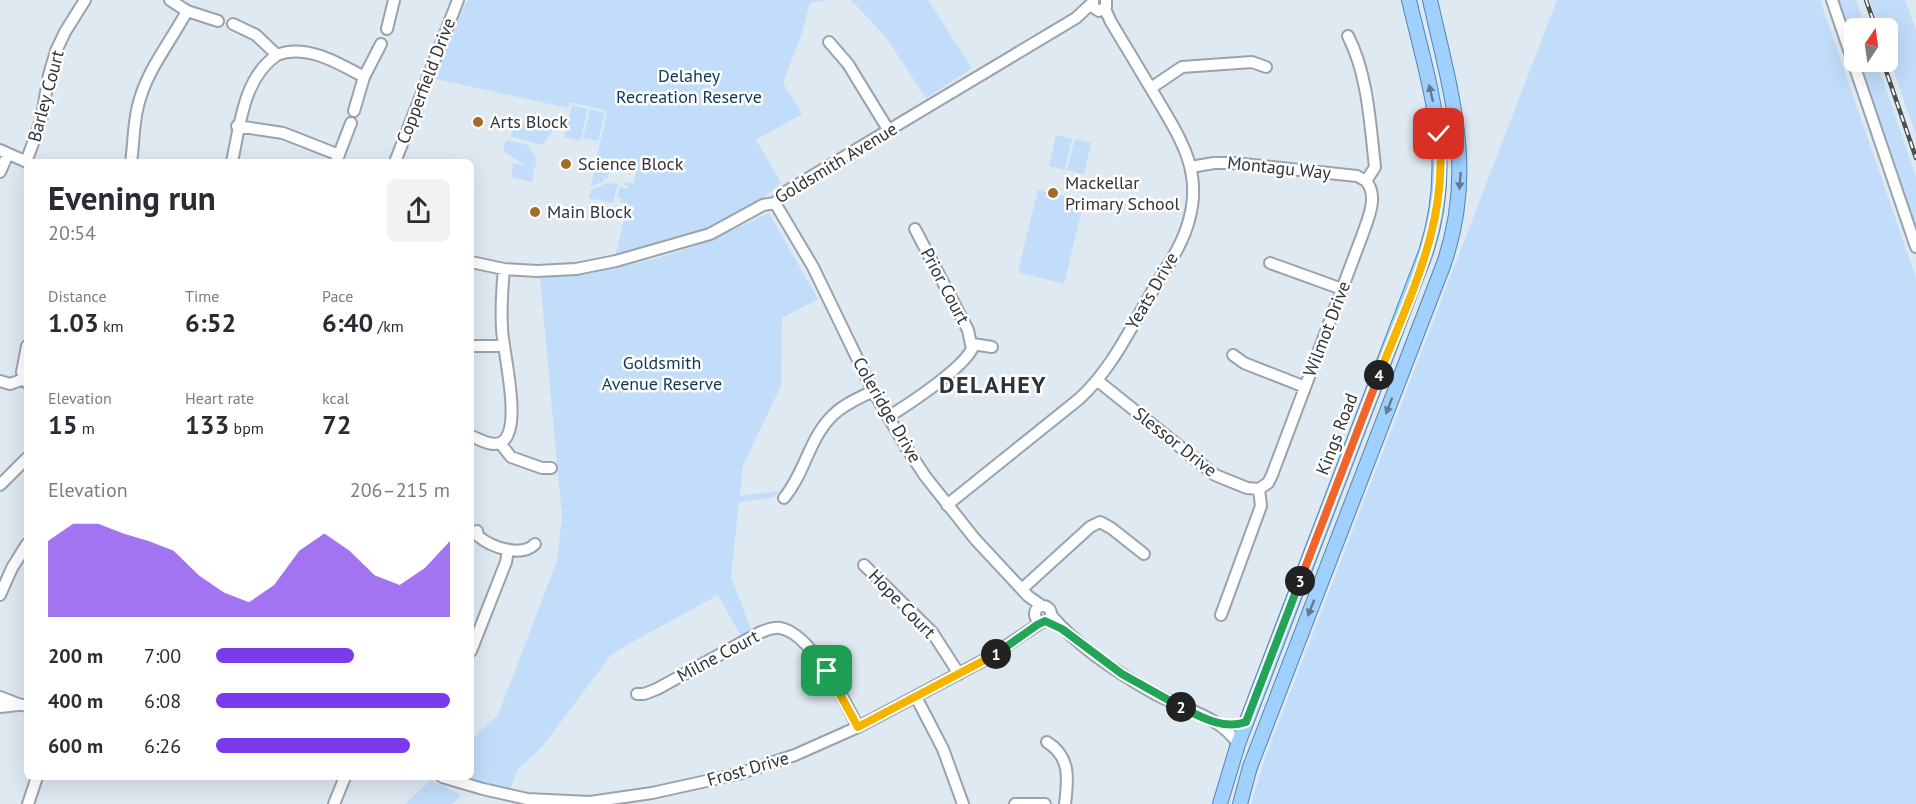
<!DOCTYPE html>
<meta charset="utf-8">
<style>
:root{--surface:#fff;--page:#f2f2f3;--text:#2b2b33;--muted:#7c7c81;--accent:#7c3aed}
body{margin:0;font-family:"PT Sans",sans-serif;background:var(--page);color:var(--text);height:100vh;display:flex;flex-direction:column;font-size:22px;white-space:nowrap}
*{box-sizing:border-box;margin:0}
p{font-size:20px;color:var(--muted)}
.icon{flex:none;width:33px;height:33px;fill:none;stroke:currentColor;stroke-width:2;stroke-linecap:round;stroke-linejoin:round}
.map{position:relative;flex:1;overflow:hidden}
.panel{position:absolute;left:24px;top:159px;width:450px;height:621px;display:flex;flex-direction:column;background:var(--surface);border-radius:9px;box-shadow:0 6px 24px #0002}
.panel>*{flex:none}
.needle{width:39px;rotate:13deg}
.controls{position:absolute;left:1844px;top:18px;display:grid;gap:12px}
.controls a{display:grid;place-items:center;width:54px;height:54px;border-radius:9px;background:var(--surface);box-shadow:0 6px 24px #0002;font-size:30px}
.pin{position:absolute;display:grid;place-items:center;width:51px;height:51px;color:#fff;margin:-26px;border-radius:12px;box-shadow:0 3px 9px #0006}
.km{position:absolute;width:30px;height:30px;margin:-15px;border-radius:50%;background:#222;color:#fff;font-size:16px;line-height:30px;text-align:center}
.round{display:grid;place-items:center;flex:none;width:63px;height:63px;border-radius:9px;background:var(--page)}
.overview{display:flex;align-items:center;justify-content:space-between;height:102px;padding:0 24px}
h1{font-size:33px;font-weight:700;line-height:45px}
.stats{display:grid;grid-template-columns:repeat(3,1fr);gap:9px;height:102px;padding:6px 24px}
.stats div{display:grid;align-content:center}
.stats b{font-size:26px;font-weight:700}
.stats small{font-size:16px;font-weight:400}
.stats p{font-size:16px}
.chart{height:168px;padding:12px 24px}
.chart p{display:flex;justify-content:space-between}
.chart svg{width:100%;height:108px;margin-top:6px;fill:var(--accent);opacity:.7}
ul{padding:0 24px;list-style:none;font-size:20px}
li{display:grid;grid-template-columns:96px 72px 1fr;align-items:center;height:45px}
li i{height:15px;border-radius:8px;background:var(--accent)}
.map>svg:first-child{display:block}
</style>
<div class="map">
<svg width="1916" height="804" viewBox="0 0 1916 804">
<rect width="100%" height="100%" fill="#dfe9f2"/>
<path fill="#c1ddf9" d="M 468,0 L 827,0 L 810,3 L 801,36 L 783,83 L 802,114 L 756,140 L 781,183 L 755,205 L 690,237 L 615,257 L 628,204 L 620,202 L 621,198 L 617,197 L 620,187 L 628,189 L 629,187 L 624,185 L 625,182 L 633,184 L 636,172 L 601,164 L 605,169 L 610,170 L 608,178 L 605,177 L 603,182 L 591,186 L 607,111 L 570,102 L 568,108 L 436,79 L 457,18 Z
M 851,0 L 928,0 L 972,68 L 926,98 L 885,36 Z
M 1557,0 L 1820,0 L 1916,278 L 1916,804 L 1251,804 L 1265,758 Z
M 1837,0 L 1856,0 L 1866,28 L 1854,28 L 1854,51 Z
M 1870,0 L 1905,0 L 1916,31 L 1916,136 L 1887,51 L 1887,28 L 1879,28 Z
M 1858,62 L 1877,62 L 1916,177 L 1916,232 Z
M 572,105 L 588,109 L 580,141 L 564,137 Z
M 590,109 L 605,113 L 598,141 L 583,138 Z
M 524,120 L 555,127 L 543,145 L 511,137 C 513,129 517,124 525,122 Z
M 1056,135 L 1072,139 L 1065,170 L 1049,166 Z
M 1075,139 L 1091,143 L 1084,174 L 1067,170 Z
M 506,140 L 528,145 L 537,160 L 534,170 L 527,168 L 534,172 L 532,182 L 511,177 L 513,165 L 510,164 L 519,164 L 527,167 L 503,151 Z
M 607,183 L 618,184 L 613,203 L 589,198 L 591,190 Z
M 1038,190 L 1084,201 L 1064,284 L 1018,272 Z
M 769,213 L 818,299 L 782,318 L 781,386 L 743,465 L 740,496 L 778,491 L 774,497 L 739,502 L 731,577 L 752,632 L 742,638 L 718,595 L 623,647 L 610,656 L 542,747 L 518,769 L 509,792 L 462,777 L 471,777 L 471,740 L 498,715 L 557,561 L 562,517 L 540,278 C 594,273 647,264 698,245 C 722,236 746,223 769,213 Z
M 431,780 L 461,795 L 452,804 L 405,804 Z"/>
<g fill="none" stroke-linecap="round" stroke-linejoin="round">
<g stroke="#9aa3ac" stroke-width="14">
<path id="minor" d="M 170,0 L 187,11 L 218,21
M 1093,0 L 1093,7 L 1099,11 L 1106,7 L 1106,0
M 1832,0 L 1916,247
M 233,24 L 256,35 L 277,55 C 306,43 340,64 364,77
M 387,29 L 394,0
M 829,42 L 848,64 L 889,131
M 1151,88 L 1182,67 L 1252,62 L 1266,67
M 354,111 L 364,77 L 381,44
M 237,126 L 283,133 L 339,155
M 0,150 L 27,162
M 26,162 L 41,121 L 49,75 L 56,51 L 65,32 L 85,0
M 131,162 C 134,143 133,125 138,106 C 146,71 170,43 187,11
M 232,162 C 240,126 243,78 277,55
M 336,162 L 351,123
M 395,162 L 458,0
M 1191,167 L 1214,163 L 1233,163 L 1357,176 L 1366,181
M 0,172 L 8,154
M 775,203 L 813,267 L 873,391 L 906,447 L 925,476 L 975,539 L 1028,596 L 1042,606
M 471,262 L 504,269 L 537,271 L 576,269 L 616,261 L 710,234 L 763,205 L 775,203 L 787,191 L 1076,18 L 1092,3
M 1270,263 L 1342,289
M 973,344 L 992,347
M 27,346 L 22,372 L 27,383
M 471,346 L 503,346
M 1233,355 L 1244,363 L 1305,387
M 0,381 L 10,384 L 24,379
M 1098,381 L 1215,475 L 1247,488 L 1259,489
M 888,417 C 909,404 961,370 972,349 L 968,330 L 915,229
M 471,436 C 479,439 493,448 502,442 C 523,428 503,352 502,329 C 501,309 502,289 504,269
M 500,443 L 511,457 L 542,468 L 551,468
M 0,485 L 27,458
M 784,498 C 805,473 809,438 833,415 C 844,404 859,398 873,391
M 947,505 L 1079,399 C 1110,371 1128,333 1149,297 C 1162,273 1182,248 1189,220 C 1203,171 1180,138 1156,97 C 1141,72 1126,47 1111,22 L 1105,9
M 477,531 L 478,536 C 491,547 521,558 535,544
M 864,565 L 932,632 L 959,674
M 1022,589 L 1090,527 L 1100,522 L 1111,528 L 1144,554
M 0,595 L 12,568 L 27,544
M1035 614a8 8 0 1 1 16 0a8 8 0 1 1-16 0Z
M 1051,615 C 1079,648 1119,674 1157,695 C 1184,709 1221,717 1238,744
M 1221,615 L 1261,506 L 1259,489 L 1268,483 L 1272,475 L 1362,236 C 1368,219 1379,196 1366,181 L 1375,167 C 1370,124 1368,75 1348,36
M 471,651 L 506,562 L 508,550
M 637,694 L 644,694 L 657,689 L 761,632 C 767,630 773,627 780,628 C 811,633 845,701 858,727
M 0,697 L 18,704 L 27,706
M 916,697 L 943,749 L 963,804
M 0,707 L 18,705
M 1047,742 C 1071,757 1068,779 1065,804
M 442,777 L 483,789 L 527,799 L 590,802 L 652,793 L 738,774 L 795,755 L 858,727 L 988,658 L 1042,622
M 28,804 L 37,777
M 334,804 L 345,777
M 1015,804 L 1045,804"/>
</g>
<g stroke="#4f85b6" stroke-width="16">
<path id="major" d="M 1220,804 L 1238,744 L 1426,252 C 1456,161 1430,89 1409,0
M 1240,804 L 1250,767 L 1443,266 C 1477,171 1451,94 1430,0"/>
</g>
<use href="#minor" stroke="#fff" stroke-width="10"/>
<use href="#major" stroke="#a0d0fd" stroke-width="14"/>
<g stroke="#4a4f53" stroke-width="4.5">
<path id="rail" d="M 1866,0 L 1876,28
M 1883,62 L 1916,158"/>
</g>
<use href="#rail" stroke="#fff" stroke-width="2" stroke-dasharray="7" stroke-linecap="butt"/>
</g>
<defs><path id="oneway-solid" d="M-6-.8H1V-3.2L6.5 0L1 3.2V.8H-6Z" transform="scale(1.5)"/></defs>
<g fill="#627a90">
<use href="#oneway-solid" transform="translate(1431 93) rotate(-103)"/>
<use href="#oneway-solid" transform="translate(1460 181) rotate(94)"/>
<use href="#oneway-solid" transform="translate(1389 406) rotate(111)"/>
<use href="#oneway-solid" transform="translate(1311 608) rotate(111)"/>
</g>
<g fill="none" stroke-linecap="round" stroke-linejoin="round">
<g stroke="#fff" stroke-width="12">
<path id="split-1" d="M 827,671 L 858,727 L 996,654"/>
</g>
<g stroke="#fff" stroke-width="12">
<path id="split-2" d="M 996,654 L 1037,625 L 1045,621 L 1062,629 L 1122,674 L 1181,707"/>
</g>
<g stroke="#fff" stroke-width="12">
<path id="split-3" d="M 1181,707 C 1201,717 1223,730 1246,722 L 1300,581"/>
</g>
<g stroke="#fff" stroke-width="12">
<path id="split-4" d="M 1300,581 L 1379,375"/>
</g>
<g stroke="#fff" stroke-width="12">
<path id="split-5" d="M 1379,375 C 1410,295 1449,222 1439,134"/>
</g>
<use href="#split-1" stroke="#f5b400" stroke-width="8"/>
<use href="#split-2" stroke="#22a559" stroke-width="8"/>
<use href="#split-3" stroke="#22a559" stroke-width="8"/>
<use href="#split-4" stroke="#f0652b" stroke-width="8"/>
<use href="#split-5" stroke="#f5b400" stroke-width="8"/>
</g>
<g fill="#a26c27" stroke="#fff" stroke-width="2">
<circle cx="478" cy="122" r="6"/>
<circle cx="566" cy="164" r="6"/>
<circle cx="1053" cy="193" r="6"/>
<circle cx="535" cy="212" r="6"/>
</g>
<g text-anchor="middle" stroke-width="5" stroke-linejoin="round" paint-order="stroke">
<g font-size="18" fill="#0c375a" stroke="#fff">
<text x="689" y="82">Delahey<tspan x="689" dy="21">Recreation Reserve</tspan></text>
<text x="662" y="369">Goldsmith<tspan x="662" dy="21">Avenue Reserve</tspan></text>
</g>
<g font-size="18" fill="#303437" stroke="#fff">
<text transform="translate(426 81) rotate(-69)" y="6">Copperfield Drive</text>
<text transform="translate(46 96) rotate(-75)" y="6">Barley Court</text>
<text transform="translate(836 163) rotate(-31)" y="6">Goldsmith Avenue</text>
<text transform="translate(1279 168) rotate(6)" y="6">Montagu Way</text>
<text transform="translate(945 286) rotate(62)" y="6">Prior Court</text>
<text transform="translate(1152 291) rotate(-60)" y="6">Yeats Drive</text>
<text transform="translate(1327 329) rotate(-69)" y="6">Wilmot Drive</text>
<text transform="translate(887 410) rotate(60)" y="6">Coleridge Drive</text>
<text transform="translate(1337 434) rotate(-69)" y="6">Kings Road</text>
<text transform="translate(1175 442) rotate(38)" y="6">Slessor Drive</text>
<text transform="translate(902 604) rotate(46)" y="6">Hope Court</text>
<text transform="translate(718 656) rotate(-28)" y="6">Milne Court</text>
<text transform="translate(748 769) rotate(-16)" y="6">Frost Drive</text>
</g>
<g font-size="18" fill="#303437" stroke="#fff" text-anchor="start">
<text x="490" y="128">Arts Block</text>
<text x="578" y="170">Science Block</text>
<text x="1065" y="189">Mackellar<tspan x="1065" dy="21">Primary School</tspan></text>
<text x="547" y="218">Main Block</text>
</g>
<g font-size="24" font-weight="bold" letter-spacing="1.5" fill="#303437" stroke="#fff">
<text x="993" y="393">DELAHEY</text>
</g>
</g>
</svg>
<div class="controls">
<a><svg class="needle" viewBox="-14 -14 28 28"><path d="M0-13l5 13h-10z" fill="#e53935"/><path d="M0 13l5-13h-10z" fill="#7c7c81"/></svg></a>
</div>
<div class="pin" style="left:827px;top:671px;background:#1e9e55"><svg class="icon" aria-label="arrive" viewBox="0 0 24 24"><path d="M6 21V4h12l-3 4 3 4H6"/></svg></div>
<div class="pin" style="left:1439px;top:134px;background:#d93025"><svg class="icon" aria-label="check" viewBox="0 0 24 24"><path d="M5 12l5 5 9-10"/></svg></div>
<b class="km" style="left:996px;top:654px">1</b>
<b class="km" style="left:1181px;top:707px">2</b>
<b class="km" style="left:1300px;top:581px">3</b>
<b class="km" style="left:1379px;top:375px">4</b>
<section class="panel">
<div class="overview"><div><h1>Evening run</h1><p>20:54</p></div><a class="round"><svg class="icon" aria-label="share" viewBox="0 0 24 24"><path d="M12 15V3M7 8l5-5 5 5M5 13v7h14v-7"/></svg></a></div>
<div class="stats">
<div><p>Distance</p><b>1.03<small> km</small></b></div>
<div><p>Time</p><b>6:52</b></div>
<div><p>Pace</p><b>6:40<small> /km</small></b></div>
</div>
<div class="stats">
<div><p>Elevation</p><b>15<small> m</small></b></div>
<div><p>Heart rate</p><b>133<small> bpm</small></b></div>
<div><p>kcal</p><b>72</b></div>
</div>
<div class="chart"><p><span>Elevation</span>206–215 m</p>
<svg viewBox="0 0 160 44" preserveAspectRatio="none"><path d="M0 44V13L10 6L20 6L30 10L40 13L50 17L60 27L70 34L80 38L90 31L100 17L110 10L120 17L130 27L140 31L150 24L160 13V44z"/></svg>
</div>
<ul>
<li><b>200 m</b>7:00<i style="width:59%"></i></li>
<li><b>400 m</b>6:08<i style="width:100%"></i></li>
<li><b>600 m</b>6:26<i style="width:83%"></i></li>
</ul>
</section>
</div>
